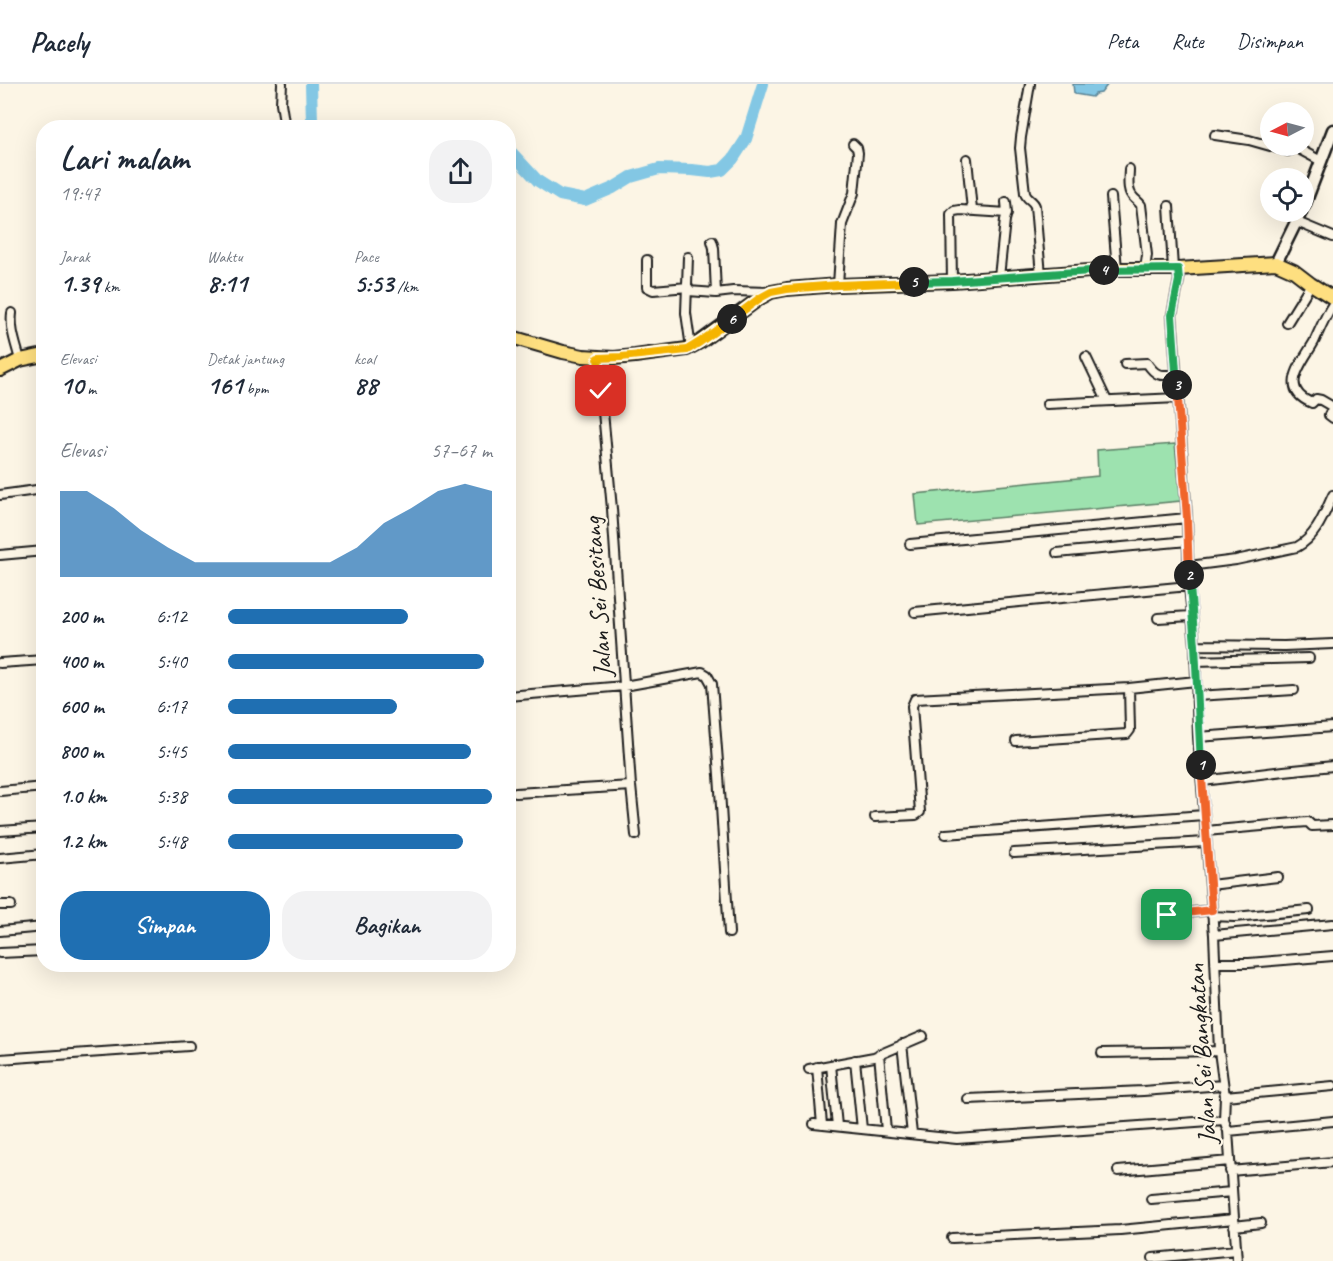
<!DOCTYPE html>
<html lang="id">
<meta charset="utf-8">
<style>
:root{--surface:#fff;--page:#f2f2f3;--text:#1f2937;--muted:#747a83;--line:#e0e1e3;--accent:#1f6fb2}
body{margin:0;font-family:Caveat,sans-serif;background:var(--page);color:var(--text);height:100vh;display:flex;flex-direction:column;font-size:22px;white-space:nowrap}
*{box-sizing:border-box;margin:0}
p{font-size:20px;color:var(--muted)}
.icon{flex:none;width:33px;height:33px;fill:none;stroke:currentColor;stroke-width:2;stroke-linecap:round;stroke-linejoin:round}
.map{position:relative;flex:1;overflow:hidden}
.drawer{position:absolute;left:36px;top:36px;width:480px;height:852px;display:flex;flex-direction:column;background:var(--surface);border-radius:24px;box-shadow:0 6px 24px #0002}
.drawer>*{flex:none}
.needle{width:39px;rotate:264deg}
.buttons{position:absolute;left:1260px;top:18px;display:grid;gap:12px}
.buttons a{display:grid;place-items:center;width:54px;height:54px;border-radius:50%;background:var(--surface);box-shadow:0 6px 24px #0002;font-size:30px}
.pin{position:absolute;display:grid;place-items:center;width:51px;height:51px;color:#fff;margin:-26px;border-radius:12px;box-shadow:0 3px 9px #0006}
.km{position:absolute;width:30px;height:30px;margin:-15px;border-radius:50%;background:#222;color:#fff;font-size:16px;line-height:30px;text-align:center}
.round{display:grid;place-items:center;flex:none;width:63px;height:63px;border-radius:24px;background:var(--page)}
.head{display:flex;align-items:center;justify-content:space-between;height:102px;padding:0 24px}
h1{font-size:33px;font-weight:700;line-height:45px}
.metrics{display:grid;grid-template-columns:repeat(3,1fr);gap:9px;height:102px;padding:6px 24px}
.metrics div{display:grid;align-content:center}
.metrics b{font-size:26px;font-weight:700}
.metrics small{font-size:16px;font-weight:400}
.metrics p{font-size:16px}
.chart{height:168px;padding:12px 24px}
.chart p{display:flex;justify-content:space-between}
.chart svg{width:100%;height:108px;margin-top:6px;fill:var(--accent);opacity:.7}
.button{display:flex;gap:12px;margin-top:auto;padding:12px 24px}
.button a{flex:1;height:69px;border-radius:24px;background:var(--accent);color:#fff;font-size:24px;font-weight:700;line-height:69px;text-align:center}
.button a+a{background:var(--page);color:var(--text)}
ul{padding:0 24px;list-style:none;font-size:20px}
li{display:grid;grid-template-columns:96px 72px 1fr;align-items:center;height:45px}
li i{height:15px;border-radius:8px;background:var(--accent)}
header{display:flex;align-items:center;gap:36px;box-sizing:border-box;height:84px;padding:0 30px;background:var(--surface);border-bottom:2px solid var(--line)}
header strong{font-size:28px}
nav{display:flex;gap:33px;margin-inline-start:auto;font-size:21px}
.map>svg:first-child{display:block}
</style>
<header>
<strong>Pacely</strong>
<nav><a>Peta</a><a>Rute</a><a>Disimpan</a></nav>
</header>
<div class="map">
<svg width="1333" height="1177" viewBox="0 0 1333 1177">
<rect width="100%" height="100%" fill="#fcf5e5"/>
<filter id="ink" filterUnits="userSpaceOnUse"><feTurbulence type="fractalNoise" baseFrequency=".0167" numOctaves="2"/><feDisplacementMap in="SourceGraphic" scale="12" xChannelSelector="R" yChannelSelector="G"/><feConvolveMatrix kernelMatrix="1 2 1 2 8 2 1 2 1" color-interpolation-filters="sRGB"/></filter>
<g filter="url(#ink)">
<path fill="#9de2af" stroke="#5c7f66" stroke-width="1.5" d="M 1175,360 L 1181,417 L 918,441 L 915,410 L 1098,392 L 1097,366 Z"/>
<path fill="#83c7e4" stroke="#5a8394" stroke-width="1.5" d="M 1073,0 L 1108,0 L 1101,9 L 1095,10 L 1092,13 L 1075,10 L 1074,9 Z"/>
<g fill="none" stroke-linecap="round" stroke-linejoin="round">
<path stroke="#83c7e4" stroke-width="12" d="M 311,0 L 312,38 L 314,44
M 508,67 L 513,70 L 538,97 L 560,111 L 585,116 L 613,104 L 631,93 L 659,85 L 692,86 L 710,88 L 722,86 L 733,75 L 746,55 L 763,0"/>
<g stroke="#1c1c1c" stroke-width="12">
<path id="street" d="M 282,0 L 281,19 L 285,44
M 1030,0 L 1021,53 L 1020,64 L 1025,109 C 1026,115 1033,116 1035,122 L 1041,191
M 1215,51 L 1249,56 L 1288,67 L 1295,63 L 1321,77
M 967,75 L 972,126
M 1129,85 C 1129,94 1126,107 1134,114 C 1136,116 1139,118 1141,121 L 1147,171 L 1145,185
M 1111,113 L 1117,185
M 1169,122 L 1173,184
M 1297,138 L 1333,153
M 712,157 L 714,164 L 716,209 L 733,207 L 770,208
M 688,173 L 686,229 L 691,264
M 647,176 L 647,203 L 653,206 L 688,203
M 1178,185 L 1179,196 L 1172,231 L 1187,434 L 1189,502 L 1195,561 L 1198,653 L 1214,851 L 1219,967 L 1225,1012 L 1224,1036 L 1228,1047 L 1237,1177
M 999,193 L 1005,136 L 1007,129 L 1006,118
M 952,197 L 951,130 L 954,127 L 960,126 L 1007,129
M 838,201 L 842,140 L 854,109 L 858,69 L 857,64 L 853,60
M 688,207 L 716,209
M 1333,220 C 1325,232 1320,245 1314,258 C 1302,279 1278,305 1312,319 L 1316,315 L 1321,316 L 1333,323
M 12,229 C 10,246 16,260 20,276
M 1287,239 L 1311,200
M 1086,273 L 1107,317
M 598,274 L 612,425 L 631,702 L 636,751
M 1125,280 L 1147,279 C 1156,293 1161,292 1176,290
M 1047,320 L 1178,314
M 1333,323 L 1329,331 L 1333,334
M 0,411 L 44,405
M 910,460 L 1187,434
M 1057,469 L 1188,457
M 0,471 L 44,467
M 1189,482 L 1236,476 L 1297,463 C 1317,452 1324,430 1333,411
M 915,528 L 1189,502
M 1158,534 L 1191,532
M 1195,561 L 1284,562 L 1333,560
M 1195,577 L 1309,574
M 0,579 L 44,576
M 508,612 L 624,602 L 702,588 L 707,591 L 712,600 L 719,691 L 729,849
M 1196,612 L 1294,606
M 1198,653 L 1333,643
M 1016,657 L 1127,650 L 1130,646 L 1129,604
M 1203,697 L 1284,687 L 1333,682
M 0,707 L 44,703
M 516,709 L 631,702
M 875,733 L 916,731 L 920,728 L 912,622 L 915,615 L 1129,604 L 1196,597
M 0,747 L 44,744
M 1206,747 L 1294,739 L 1308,738 L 1312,742 L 1333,741
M 946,750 L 1204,731
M 1014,769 L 1206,758
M 0,774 L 44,770
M 1210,801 L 1278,793
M 0,821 L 11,821
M 1167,831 L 1212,826
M 1212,832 L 1235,833 L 1309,826
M 0,847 L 44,843
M 1214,851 L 1333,840
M 0,869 L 44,867
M 1215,879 L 1249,879 L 1333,872
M 902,960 L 912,1050
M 1102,969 L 1219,967
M 879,970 L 886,1047
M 0,975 L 189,962
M 855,976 L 862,1045
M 831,981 L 837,1042
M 817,983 L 822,1041
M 809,985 L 874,973 L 923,952
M 1225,1012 L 1333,1002
M 968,1015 L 1143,1007 L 1223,1001
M 814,1040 L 957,1055 L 1224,1036
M 1228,1047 L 1333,1037
M 1118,1087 L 1230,1077
M 1230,1087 L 1333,1078
M 1151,1115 L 1232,1108
M 1234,1142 L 1261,1139
M 952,1154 L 1120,1146 L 1234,1135
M 1153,1174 L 1236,1166"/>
</g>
<g stroke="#1c1c1c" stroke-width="15">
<path id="secondary" d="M 1304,122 L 1333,46
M 1276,179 L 1301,128"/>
</g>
<g stroke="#1c1c1c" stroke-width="16">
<path id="primary" d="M 508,252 L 563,268 L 583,272 L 614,274 L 635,272 L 687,265 L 700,258 L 760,214 L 771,208 L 787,205 L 838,201 L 952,197 L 1117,185 L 1178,185 L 1276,179 L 1294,187 L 1311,200 L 1333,214
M 0,286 L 20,276 L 44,271"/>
</g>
<use href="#street" stroke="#fcf5e5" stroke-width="8"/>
<use href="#secondary" stroke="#fcf5e5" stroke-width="10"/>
<use href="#primary" stroke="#fedf80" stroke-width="12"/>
</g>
</g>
<g fill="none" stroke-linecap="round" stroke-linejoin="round" filter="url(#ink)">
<g stroke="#fff" stroke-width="12">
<path id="split-1" d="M 1167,831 L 1212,826 L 1201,681"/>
</g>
<g stroke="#fff" stroke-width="12">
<path id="split-2" d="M 1189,491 L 1195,561 L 1201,681"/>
</g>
<g stroke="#fff" stroke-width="12">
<path id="split-3" d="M 1177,301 L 1187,434 L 1189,491"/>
</g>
<g stroke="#fff" stroke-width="12">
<path id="split-4" d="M 1104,186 L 1178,185 L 1179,196 L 1172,231 L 1177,301"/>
</g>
<g stroke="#fff" stroke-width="12">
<path id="split-5" d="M 914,198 L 952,197 L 1104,186"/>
</g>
<g stroke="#fff" stroke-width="12">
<path id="split-6" d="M 732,235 L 760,214 L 771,208 L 787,205 L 838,201 L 914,198"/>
</g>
<g stroke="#fff" stroke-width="12">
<path id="split-7" d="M 601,307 L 598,274 L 621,273 L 687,266 L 700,258 L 732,235"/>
</g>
<use href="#split-1" stroke="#f0652b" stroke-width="8"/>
<use href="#split-2" stroke="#22a559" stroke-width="8"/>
<use href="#split-3" stroke="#f0652b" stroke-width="8"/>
<use href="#split-4" stroke="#22a559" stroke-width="8"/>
<use href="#split-5" stroke="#22a559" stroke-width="8"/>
<use href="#split-6" stroke="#f5b400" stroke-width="8"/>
<use href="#split-7" stroke="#f5b400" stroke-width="8"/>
</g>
<g text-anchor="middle" stroke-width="4.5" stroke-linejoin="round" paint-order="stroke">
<g font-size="26" fill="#1c1c1c" stroke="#fcf5e5">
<text transform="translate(597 513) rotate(-94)" y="9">Jalan Sei Besitang</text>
<text transform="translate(1201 970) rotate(-94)" y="9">Jalan Sei Bangkatan</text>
</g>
</g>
</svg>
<div class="buttons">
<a><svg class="needle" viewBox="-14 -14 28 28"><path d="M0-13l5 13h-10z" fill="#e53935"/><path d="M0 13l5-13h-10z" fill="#747a83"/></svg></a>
<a><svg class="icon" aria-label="locate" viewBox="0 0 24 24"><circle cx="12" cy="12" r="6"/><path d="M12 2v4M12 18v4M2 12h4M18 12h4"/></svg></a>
</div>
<div class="pin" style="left:1167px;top:831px;background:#1e9e55"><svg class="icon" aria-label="arrive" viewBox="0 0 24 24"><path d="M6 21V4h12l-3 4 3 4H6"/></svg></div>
<div class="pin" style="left:601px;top:307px;background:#d93025"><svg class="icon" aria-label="check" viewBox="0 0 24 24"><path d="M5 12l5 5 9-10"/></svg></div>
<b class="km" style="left:1201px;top:681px">1</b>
<b class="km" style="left:1189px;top:491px">2</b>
<b class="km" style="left:1177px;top:301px">3</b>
<b class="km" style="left:1104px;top:186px">4</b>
<b class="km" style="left:914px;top:198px">5</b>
<b class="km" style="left:732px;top:235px">6</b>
<section class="drawer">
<div class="head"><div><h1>Lari malam</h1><p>19:47</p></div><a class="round"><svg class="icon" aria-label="share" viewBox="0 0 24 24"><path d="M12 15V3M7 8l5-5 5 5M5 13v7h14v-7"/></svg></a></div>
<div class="metrics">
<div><p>Jarak</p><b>1.39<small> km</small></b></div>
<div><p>Waktu</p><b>8:11</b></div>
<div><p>Pace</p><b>5:53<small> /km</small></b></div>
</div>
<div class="metrics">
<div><p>Elevasi</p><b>10<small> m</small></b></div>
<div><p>Detak jantung</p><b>161<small> bpm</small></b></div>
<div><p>kcal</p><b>88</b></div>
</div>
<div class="chart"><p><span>Elevasi</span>57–67 m</p>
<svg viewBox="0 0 160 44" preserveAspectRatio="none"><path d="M0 44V9L10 9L20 16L30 25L40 32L50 38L60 38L70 38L80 38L90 38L100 38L110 32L120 22L130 16L140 9L150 6L160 9V44z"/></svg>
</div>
<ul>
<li><b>200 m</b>6:12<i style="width:68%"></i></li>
<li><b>400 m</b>5:40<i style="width:97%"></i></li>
<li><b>600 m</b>6:17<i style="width:64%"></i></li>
<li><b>800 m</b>5:45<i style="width:92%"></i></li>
<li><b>1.0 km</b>5:38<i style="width:100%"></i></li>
<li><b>1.2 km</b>5:48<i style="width:89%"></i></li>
</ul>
<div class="button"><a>Simpan</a><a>Bagikan</a></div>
</section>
</div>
